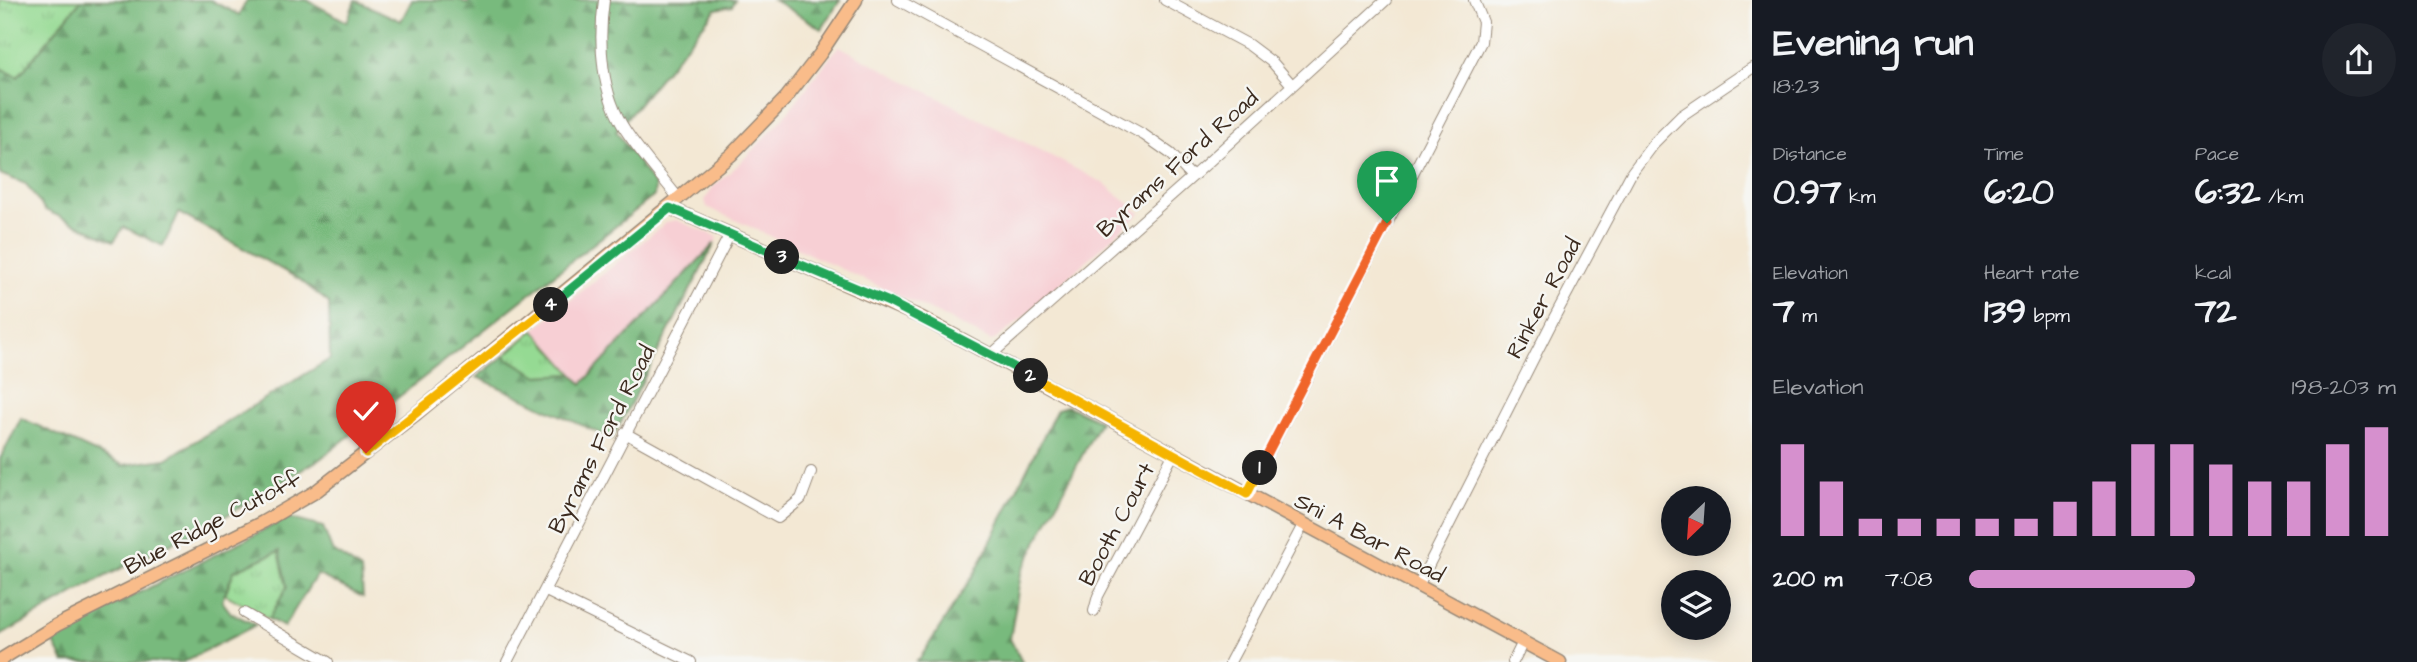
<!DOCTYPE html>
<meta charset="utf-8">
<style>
:root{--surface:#171b24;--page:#20242c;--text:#f1f3f6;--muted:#9ea1a6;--accent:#d690ce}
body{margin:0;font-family:"Architects Daughter",sans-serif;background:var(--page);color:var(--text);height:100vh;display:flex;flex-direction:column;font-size:26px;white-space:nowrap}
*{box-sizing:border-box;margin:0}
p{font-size:23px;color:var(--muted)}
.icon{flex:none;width:38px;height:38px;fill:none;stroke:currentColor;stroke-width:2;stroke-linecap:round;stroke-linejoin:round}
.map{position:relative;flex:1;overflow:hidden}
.drawer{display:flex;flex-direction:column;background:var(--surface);width:665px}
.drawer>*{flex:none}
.needle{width:46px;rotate:205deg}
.controls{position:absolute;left:1661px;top:486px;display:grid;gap:14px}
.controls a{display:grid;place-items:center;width:70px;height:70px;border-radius:50%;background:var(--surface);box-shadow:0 4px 18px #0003;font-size:35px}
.pin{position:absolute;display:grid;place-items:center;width:60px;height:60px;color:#fff;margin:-72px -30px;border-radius:50% 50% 50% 0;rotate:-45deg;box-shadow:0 0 7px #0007}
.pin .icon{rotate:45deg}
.km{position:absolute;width:35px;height:35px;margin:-18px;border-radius:50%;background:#222;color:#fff;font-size:19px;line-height:35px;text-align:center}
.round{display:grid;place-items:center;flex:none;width:74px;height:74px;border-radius:37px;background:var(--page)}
.headline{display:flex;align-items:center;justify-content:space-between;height:119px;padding:0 21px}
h1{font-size:38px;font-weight:700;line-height:52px}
.metrics{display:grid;grid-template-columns:repeat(3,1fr);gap:10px;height:119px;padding:7px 21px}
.metrics div{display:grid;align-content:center}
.metrics b{font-size:35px;font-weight:700}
.metrics small{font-size:19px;font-weight:400}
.metrics p{font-size:19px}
.chart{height:196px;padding:14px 21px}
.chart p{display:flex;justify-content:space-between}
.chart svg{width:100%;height:126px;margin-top:7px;stroke:var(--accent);stroke-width:6}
ul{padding:0 21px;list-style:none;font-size:23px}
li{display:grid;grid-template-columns:112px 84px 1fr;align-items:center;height:52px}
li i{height:18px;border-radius:9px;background:var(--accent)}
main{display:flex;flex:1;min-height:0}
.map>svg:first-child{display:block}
</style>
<main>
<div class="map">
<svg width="1752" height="662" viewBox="0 0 1752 662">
<defs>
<pattern id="grass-tufts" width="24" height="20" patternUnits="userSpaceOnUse" patternTransform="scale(1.75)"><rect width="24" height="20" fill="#95da93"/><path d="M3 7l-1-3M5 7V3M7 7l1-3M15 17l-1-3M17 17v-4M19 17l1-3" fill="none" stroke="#81bb7e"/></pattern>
<pattern id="forest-firs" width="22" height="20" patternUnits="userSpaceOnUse" patternTransform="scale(1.75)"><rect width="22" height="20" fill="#78ba7d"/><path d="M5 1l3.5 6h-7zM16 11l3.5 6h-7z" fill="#649766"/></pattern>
</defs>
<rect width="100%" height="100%" fill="#f6f6f2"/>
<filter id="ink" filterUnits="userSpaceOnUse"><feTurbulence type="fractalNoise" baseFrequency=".0143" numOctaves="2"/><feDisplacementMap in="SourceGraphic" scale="14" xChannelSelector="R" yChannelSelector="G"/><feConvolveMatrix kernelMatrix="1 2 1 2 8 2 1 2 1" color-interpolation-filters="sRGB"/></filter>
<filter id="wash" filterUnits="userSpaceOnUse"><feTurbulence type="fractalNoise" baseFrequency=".00686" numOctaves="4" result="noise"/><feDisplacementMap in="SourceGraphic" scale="28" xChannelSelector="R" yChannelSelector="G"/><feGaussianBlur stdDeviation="1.57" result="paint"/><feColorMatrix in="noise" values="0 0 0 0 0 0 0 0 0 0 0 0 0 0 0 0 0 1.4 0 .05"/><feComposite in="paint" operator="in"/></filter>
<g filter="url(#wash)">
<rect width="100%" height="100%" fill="#f3e8d4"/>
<path fill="#f7cfd4" d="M 839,46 L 1105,184 L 1140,213 L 1011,328 L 996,339 L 991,341 L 939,314 L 707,207 L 705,200 L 713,187 L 737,166 L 780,122 Z
M 676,220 L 718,237 L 715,243 L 582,384 L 534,330 L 667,222 Z"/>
<path fill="url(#grass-tufts)" stroke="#688258" stroke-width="2" d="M 0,0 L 81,0 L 18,77 L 0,68 Z
M 534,330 L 573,374 L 538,376 L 504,356 Z
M 279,551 L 287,587 L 269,619 L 225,594 L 234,571 Z"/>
<path fill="url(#forest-firs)" stroke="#5a724e" stroke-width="2" d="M 81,0 L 210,0 L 239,15 L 247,0 L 307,0 L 347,22 L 355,0 L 401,21 L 412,0 L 460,0 L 467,4 L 470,0 L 735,0 L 732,6 L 716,9 L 616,131 L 655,186 L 654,196 L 320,459 L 227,515 L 100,579 L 0,636 L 0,459 L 21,418 L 123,465 L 166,459 L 330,359 L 329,303 L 299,279 L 179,213 L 163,246 L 124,227 L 114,241 L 45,210 L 26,184 L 0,174 L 0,68 L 18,77 Z
M 774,0 L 840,0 L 822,29 Z
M 715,243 L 612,439 L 477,377 L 504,356 L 538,376 L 573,374 L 582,384 Z
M 1067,406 L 1100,421 L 1021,573 L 1010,639 L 1022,662 L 915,662 L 919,660 L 976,571 L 1057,409 Z
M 288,518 L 323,527 L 332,550 L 361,570 L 363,597 L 317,574 L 284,627 L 269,619 L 287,587 L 279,551 L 234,571 L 222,601 L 231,613 L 256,625 L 183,662 L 64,662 L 51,637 Z"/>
</g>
<g filter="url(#ink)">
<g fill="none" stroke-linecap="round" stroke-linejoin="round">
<g stroke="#978979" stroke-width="12">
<path id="minor" d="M 604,0 C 598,43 601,94 626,131 C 642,155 662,177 679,199
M 898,0 L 1144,135 L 1171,154 L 1192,177
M 1165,0 L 1249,45 L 1273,63 L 1292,85
M 992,354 L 1192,177 L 1386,0
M 625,433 L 778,518 L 801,499 L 811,472
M 1247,494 L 1481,42 L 1483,22 L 1474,0
M 1418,586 L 1554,318 L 1632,172 L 1653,144 L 1681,116 L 1752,68
M 546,591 L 691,662
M 1094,611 L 1098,596 L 1173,455
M 244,613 L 328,662
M 507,662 L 730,234
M 1230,662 L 1303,525
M 1513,662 L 1523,642"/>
</g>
<g stroke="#978979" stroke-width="15">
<path id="major" d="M 670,208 L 920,317 L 1560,662
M 0,660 L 57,625 L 263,522 L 315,492 L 417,413 L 731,155 L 786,98 L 820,54 L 856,0"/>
</g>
<use href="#minor" stroke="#fff" stroke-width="10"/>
<use href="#major" stroke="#f9bc8a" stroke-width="12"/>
</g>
</g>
<g fill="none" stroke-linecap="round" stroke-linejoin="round" filter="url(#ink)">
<g stroke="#fff" stroke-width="14">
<path id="split-1" d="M 1260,468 L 1387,223"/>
</g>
<g stroke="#fff" stroke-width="14">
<path id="split-2" d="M 1031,376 L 1247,494 L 1260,468"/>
</g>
<g stroke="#fff" stroke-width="14">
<path id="split-3" d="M 782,257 L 889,302 L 1031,376"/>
</g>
<g stroke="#fff" stroke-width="14">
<path id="split-4" d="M 551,305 L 670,208 L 782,257"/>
</g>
<g stroke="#fff" stroke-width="14">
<path id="split-5" d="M 366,453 L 551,305"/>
</g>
<use href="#split-1" stroke="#f0652b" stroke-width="9"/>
<use href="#split-2" stroke="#f5b400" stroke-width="9"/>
<use href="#split-3" stroke="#22a559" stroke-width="9"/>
<use href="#split-4" stroke="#22a559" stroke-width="9"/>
<use href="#split-5" stroke="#f5b400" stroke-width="9"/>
</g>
<g text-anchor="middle" stroke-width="5" stroke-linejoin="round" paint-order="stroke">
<g font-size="23" fill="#3b2a1e" stroke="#f6f6f2">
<text transform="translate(1177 163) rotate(-42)" y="8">Byrams Ford Road</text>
<text transform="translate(1543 298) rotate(-62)" y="8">Rinker Road</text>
<text transform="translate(601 439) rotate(-63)" y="8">Byrams Ford Road</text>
<text transform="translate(212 522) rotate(-28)" y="8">Blue Ridge Cutoff</text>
<text transform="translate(1116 524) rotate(-62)" y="8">Booth Court</text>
<text transform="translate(1370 537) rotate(28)" y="8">Sni A Bar Road</text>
</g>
</g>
</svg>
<div class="controls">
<a><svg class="needle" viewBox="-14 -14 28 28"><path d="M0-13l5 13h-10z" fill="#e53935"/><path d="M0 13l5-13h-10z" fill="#9ea1a6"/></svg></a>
<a><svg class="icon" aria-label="layers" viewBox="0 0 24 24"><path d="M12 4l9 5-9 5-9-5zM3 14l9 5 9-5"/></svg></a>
</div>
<div class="pin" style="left:1387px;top:223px;background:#1e9e55"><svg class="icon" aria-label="arrive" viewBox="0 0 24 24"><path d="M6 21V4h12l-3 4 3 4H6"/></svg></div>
<div class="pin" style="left:366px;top:453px;background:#d93025"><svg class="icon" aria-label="check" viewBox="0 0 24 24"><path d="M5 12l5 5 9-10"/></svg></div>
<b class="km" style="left:1260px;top:468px">1</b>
<b class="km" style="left:1031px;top:376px">2</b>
<b class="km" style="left:782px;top:257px">3</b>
<b class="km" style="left:551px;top:305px">4</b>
</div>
<section class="drawer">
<div class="headline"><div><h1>Evening run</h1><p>18:23</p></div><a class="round"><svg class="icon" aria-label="share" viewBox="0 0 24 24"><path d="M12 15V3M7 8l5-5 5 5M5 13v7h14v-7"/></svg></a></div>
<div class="metrics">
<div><p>Distance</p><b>0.97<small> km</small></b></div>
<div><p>Time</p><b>6:20</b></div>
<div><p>Pace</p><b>6:32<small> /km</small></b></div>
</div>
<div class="metrics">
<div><p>Elevation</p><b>7<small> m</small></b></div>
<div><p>Heart rate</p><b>139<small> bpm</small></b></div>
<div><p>kcal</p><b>72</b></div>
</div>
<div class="chart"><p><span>Elevation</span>198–203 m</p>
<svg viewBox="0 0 160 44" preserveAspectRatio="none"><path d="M5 44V12M15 44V25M25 44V38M35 44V38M45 44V38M55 44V38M65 44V38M75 44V32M85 44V25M95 44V12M105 44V12M115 44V19M125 44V25M135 44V25M145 44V12M155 44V6"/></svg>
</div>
<ul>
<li><b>200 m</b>7:08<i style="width:53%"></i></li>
</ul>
</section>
</main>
